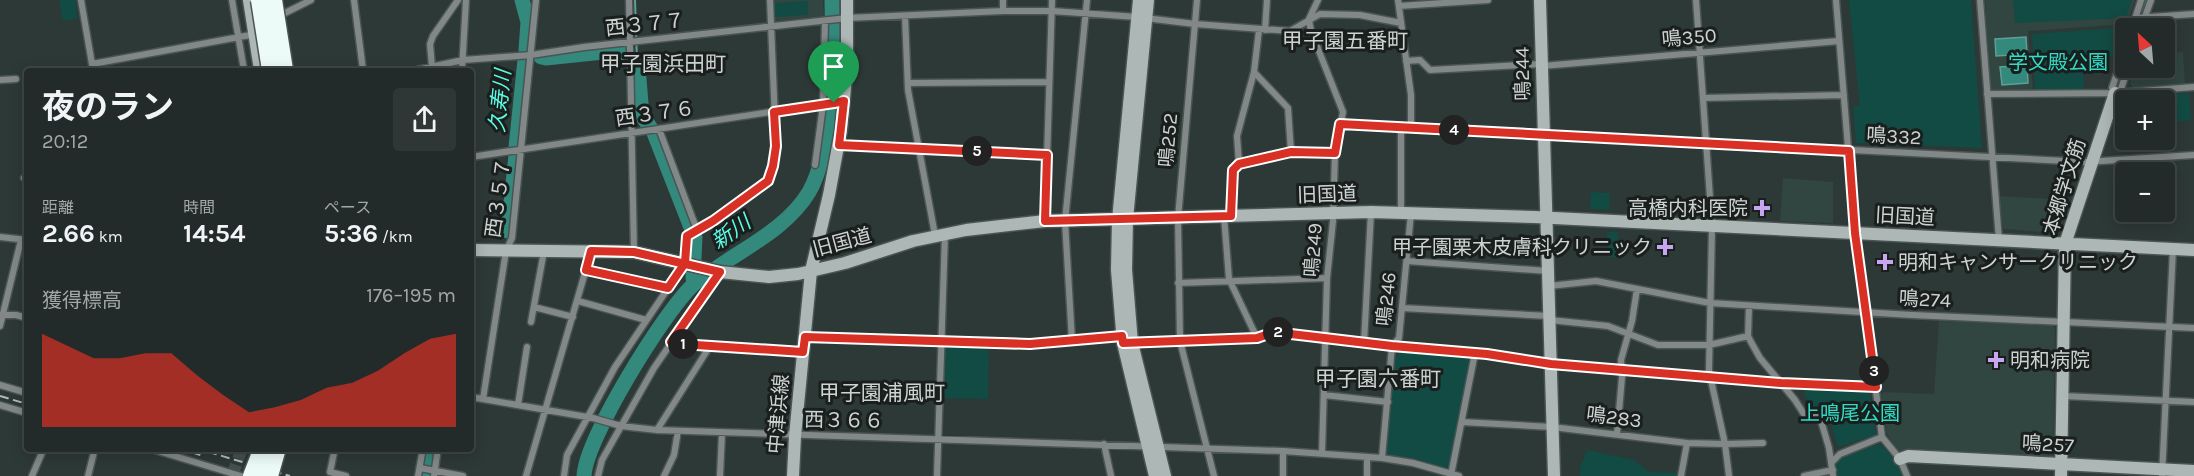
<!DOCTYPE html>
<html lang="ja">
<meta charset="utf-8">
<style>
:root{--surface:#222b29;--page:#2e3735;--text:#f1f3f6;--muted:#a2a7a8;--line:#3f4746;--accent:#d93025}
body{margin:0;font-family:Karla,"Noto Sans JP",sans-serif;background:var(--page);color:var(--text);height:100vh;display:flex;flex-direction:column;font-size:22px;white-space:nowrap}
*{box-sizing:border-box;margin:0}
p{font-size:20px;color:var(--muted)}
.icon{flex:none;width:33px;height:33px;fill:none;stroke:currentColor;stroke-width:2;stroke-linecap:round;stroke-linejoin:round}
.map{position:relative;flex:1;overflow:hidden}
.side{position:absolute;left:24px;top:68px;width:450px;height:384px;display:flex;flex-direction:column;background:var(--surface);border-radius:6px;box-shadow:0 3px 15px #0003,0 0 0 2px var(--line)}
.side>*{flex:none}
.needle{width:39px;rotate:334deg}
.tools{position:absolute;left:2115px;top:18px;display:grid;gap:12px}
.tools a{display:grid;place-items:center;width:60px;height:60px;border-radius:6px;background:var(--surface);box-shadow:0 3px 15px #0003,0 0 0 2px var(--line);font-size:30px}
.pin{position:absolute;display:grid;place-items:center;width:51px;height:51px;color:#fff;margin:-62px -26px;border-radius:50% 50% 50% 0;rotate:-45deg;box-shadow:0 0 6px #0007}
.pin .icon{rotate:45deg}
.km{position:absolute;width:30px;height:30px;margin:-15px;border-radius:50%;background:#222;color:#fff;font-size:16px;line-height:30px;text-align:center}
.round{display:grid;place-items:center;flex:none;width:63px;height:63px;border-radius:6px;background:var(--page)}
.summary{display:flex;align-items:center;justify-content:space-between;height:102px;padding:0 18px}
h1{font-size:33px;font-weight:700;line-height:45px}
.metrics{display:grid;grid-template-columns:repeat(3,1fr);gap:9px;height:102px;padding:6px 18px}
.metrics div{display:grid;align-content:center}
.metrics b{font-size:26px;font-weight:700}
.metrics small{font-size:16px;font-weight:400}
.metrics p{font-size:16px}
.chart{height:168px;padding:12px 18px}
.chart p{display:flex;justify-content:space-between}
.chart svg{width:100%;height:108px;margin-top:6px;fill:var(--accent);opacity:.7}
.map>svg:first-child{display:block}
</style>
<div class="map">
<svg width="2194" height="476" viewBox="0 0 2194 476">
<rect width="100%" height="100%" fill="#2d3937"/>
<path fill="#314541" d="M 774,0 L 823,0 L 824,16 L 774,21 Z
M 1985,0 L 2135,0 L 2127,24 L 2028,31 L 2033,91 L 1991,90 Z
M 2183,52 L 2185,84 L 2133,88 L 2130,83 L 2135,68 L 2164,68 L 2165,53 Z
M 1783,178 L 1833,182 L 1833,223 L 1780,221 Z
M 1999,196 L 2052,199 L 2069,205 L 2060,229 L 2056,233 L 2003,229 Z
M 1939,321 L 2052,325 L 2055,328 L 2053,458 L 2050,459 L 1898,452 L 1887,434 L 1881,394 L 1884,392 L 1934,394 Z"/>
<path fill="#124b43" d="M 59,0 L 75,0 L 78,18 L 63,21 Z
M 1849,0 L 1971,0 L 1982,148 L 1856,143 L 1853,106 L 1860,106 Z
M 2013,0 L 2132,0 L 2126,18 L 2015,23 Z
M 808,1 L 808,15 L 775,17 L 775,3 Z
M 2129,27 L 2126,28 L 2125,38 L 2120,55 L 2083,59 L 2084,93 L 2035,92 L 2032,34 Z
M 2189,93 L 2191,120 L 2165,123 L 2164,100 L 2152,100 L 2152,96 Z
M 1591,192 L 1610,193 L 1609,210 L 1590,209 Z
M 1607,232 L 1618,232 L 1618,257 L 1607,257 Z
M 944,346 L 989,347 L 988,399 L 942,398 Z
M 1404,350 L 1468,357 L 1470,361 L 1450,466 L 1444,468 L 1413,458 L 1391,456 L 1387,452 L 1394,358 Z
M 1803,390 L 1867,391 L 1870,394 L 1876,435 L 1838,447 L 1827,412 L 1811,410 Z
M 1880,444 L 1897,462 L 1902,476 L 1836,476 L 1836,463 L 1841,457 Z
M 1587,450 L 1634,460 L 1649,472 L 1679,473 L 1678,476 L 1580,476 L 1580,468 Z"/>
<path fill="#32897c" stroke="#609f96" stroke-width="1.5" d="M 2026,37 L 2027,54 L 1996,56 L 1995,39 Z
M 2027,65 L 2028,83 L 2002,85 L 2000,67 Z"/>
<g fill="none" stroke-linecap="round" stroke-linejoin="round">
<path stroke="#609f96" stroke-width="2" d="M 635,0 L 637,60"/>
<path stroke="#32897c" stroke-width="15" d="M 522,0 L 528,22 L 526,50
M 2137,28 L 2147,0
M 541,57 L 546,58 L 622,50 L 626,54
M 638,66 L 642,116 L 650,127
M 2117,87 L 2126,63
M 654,133 L 692,230
M 516,147 L 525,60
M 508,231 L 516,155
M 693,278 L 695,237
M 426,476 L 431,448
M 584,476 C 586,438 664,312 693,285 C 699,279 708,274 715,269 C 748,246 788,227 809,192 C 834,149 833,50 832,0"/>
<path stroke="#45504e" stroke-width="12" stroke-dasharray="12 6" stroke-linecap="butt" d="M 232,476 L 242,448"/>
<g stroke="#4a5553" stroke-width="9">
<path id="street" d="M 81,0 L 93,70
M 232,0 L 244,70
M 354,0 L 363,70
M 629,0 L 634,252
M 1003,0 L 1003,11
M 1197,0 L 1178,218 L 1180,341 L 1214,476
M 1398,0 L 1411,95 L 1411,129
M 1696,0 L 1712,226 L 1709,371 L 1725,444 L 1729,476
M 1836,0 L 1855,233 L 1882,437 L 1900,459 L 1907,476
M 1980,0 L 1999,240
M 1399,6 L 1488,0
M 283,14 L 311,0
M 905,16 L 908,90 L 935,235
M 2135,18 L 2194,14
M 1309,19 L 1318,0
M 1309,20 L 1311,31 L 1343,112 L 1335,153 L 1333,221 L 1327,278 L 1322,453
M 2132,28 L 2141,0
M 2141,28 L 2151,0
M 1265,30 L 1267,0
M 1406,61 L 1420,60 L 1430,70 L 1541,64
M 92,64 L 256,34
M 1542,66 L 1839,41
M 432,67 L 430,44 L 433,36 L 458,0
M 417,70 L 463,60 L 531,55 L 584,47 L 847,18 L 1003,11 L 1052,11 L 1137,17 L 1195,24 L 1290,31 L 1320,14 L 1360,15 L 1401,23
M 462,70 L 466,0
M 1254,72 L 1288,108 L 1291,152
M 0,80 L 16,79
M 908,83 L 1049,82
M 2115,93 L 2112,88 L 2126,47
M 2115,93 L 2121,89 L 2128,68
M 1987,94 L 2115,93 L 2194,87
M 1703,98 L 1844,95
M 1340,124 L 2086,162 L 2194,155
M 1401,128 L 1401,212
M 659,129 L 697,230
M 839,145 L 1047,155
M 471,157 L 844,101
M 1239,164 L 1291,152 L 1335,153
M 815,165 L 823,105 L 825,21
M 24,178 L 27,177
M 1231,215 L 1233,170 L 1239,164 L 1237,136 L 1254,72 L 1259,30
M 1224,216 L 1229,279 L 1257,338
M 1045,221 L 1052,0
M 0,237 L 27,240
M 1407,261 L 1548,271
M 586,270 L 668,288
M 1178,283 L 1327,278
M 1549,286 L 1596,281 L 1710,303 L 1912,315 L 2194,328
M 578,301 L 646,320
M 1749,306 L 1748,336 L 1751,342 L 1760,358 L 1795,400 L 1807,419 L 1819,414 L 1829,448 L 1833,476
M 534,307 L 573,317
M 1402,308 L 1549,316
M 1,315 L 16,315 L 27,318
M 1550,320 L 1608,326 L 1658,345 L 1709,345 L 1748,336
M 531,322 L 544,251
M 0,326 L 21,240
M 805,337 L 1030,344 L 1122,336
M 1072,341 L 1065,221 L 1087,0
M 671,342 L 681,344 L 803,352
M 1131,343 L 1257,338 L 1274,332 L 1392,346 L 1487,354 L 1551,365 L 1781,383 L 1876,387
M 1364,343 L 1371,212
M 0,385 L 27,393
M 1324,395 L 1388,402
M 2063,396 L 2194,402
M 471,397 L 593,418 L 621,426 L 657,430 L 1283,451 L 1382,458 L 1413,463 L 1459,476
M 483,399 L 506,251 L 512,238 L 536,0
M 0,405 L 27,413
M 518,405 L 527,347
M 1462,422 L 1552,427 L 1687,443 L 1725,444 L 1763,443
M 657,430 L 710,346
M 1617,434 L 1622,377 L 1621,360 L 1632,321 L 1637,289
M 1104,444 L 1111,476
M 148,448 L 241,476
M 219,448 L 226,450 L 228,448
M 335,448 L 330,472 L 346,476
M 1382,458 L 1392,346 L 1399,338 L 1411,213
M 1832,462 L 1840,454 L 1882,437
M 420,468 L 463,476
M 1451,475 L 1475,353
M 32,476 L 44,448
M 88,476 L 95,448
M 418,476 L 423,448
M 434,476 L 438,448
M 526,476 L 591,252
M 564,476 L 567,455 L 615,367 L 685,263 L 687,236 L 713,221 L 768,181 L 773,166 L 776,145 L 770,0
M 598,476 L 602,460 L 654,368 L 719,273
M 664,476 L 674,455 L 678,431
M 720,476 L 722,433
M 937,476 L 945,234
M 1283,476 L 1283,451
M 1367,476 L 1367,457
M 1681,476 L 1687,443
M 1804,476 L 1833,470
M 2162,476 L 2173,249"/>
</g>
<g stroke="#4a5553" stroke-width="15">
<path id="secondary" d="M 249,0 L 260,70
M 1139,0 L 1118,220 L 1117,270 L 1123,343 L 1155,476
M 1148,0 L 1127,219 L 1126,270 L 1132,343 L 1165,476
M 1540,0 L 1554,476
M 471,250 L 634,252 L 720,272 L 769,277 L 798,274 L 845,263 L 913,241 L 966,230 L 1045,221 L 1371,212 L 1534,217 L 2194,250
M 1900,459 L 1908,456 L 2194,471
M 793,476 L 795,436 L 811,271 L 829,195 L 841,130 L 847,66 L 847,0
M 2061,476 L 2065,244 L 2115,93"/>
</g>
<use href="#street" stroke="#828887" stroke-width="6"/>
<use href="#secondary" stroke="#adb7b5" stroke-width="12"/>
<path stroke="#b2bab8" stroke-width="2" stroke-dasharray="9 4.5" stroke-linecap="butt" d="M 0,396 L 27,404
M 179,448 L 203,456
M 195,448 L 290,476"/>
<g stroke="#4a5553" stroke-width="21" stroke-linecap="butt">
<path id="highway-bridge" d="M 260,0 L 271,70
M 273,0 L 284,70
M 252,476 L 263,448
M 269,476 L 277,448"/>
</g>
<use href="#highway-bridge" stroke="#ecfbf8" stroke-width="18"/>
</g>
<g fill="none" stroke-linecap="round" stroke-linejoin="round">
<g stroke="#fff" stroke-width="12">
<path id="route" d="M 834,103 L 774,112 L 776,146 L 773,166 L 768,181 L 713,221 L 687,236 L 685,263 L 668,288 L 586,270 L 591,251 L 634,252 L 720,272 L 671,342 L 681,344 L 803,352 L 805,337 L 1030,344 L 1122,336 L 1123,343 L 1257,338 L 1274,332 L 1392,346 L 1487,354 L 1551,364 L 1781,383 L 1876,387 L 1855,233 L 1849,151 L 1340,124 L 1335,153 L 1291,152 L 1239,164 L 1233,170 L 1231,216 L 1045,221 L 1047,155 L 839,145 L 844,101 L 834,103"/>
</g>
<use href="#route" stroke="#d93025" stroke-width="8"/>
</g>
<g fill="#c6a6f0" stroke="#1a1f1e" stroke-width="2">
<path d="M1759 199h6v6h6v6h-6v6h-6v-6h-6v-6h6z"/>
<path d="M1662 238h6v6h6v6h-6v6h-6v-6h-6v-6h6z"/>
<path d="M1882 253h6v6h6v6h-6v6h-6v-6h-6v-6h6z"/>
<path d="M1993 351h6v6h6v6h-6v6h-6v-6h-6v-6h6z"/>
</g>
<g text-anchor="middle" stroke-width="6" stroke-linejoin="round" paint-order="stroke">
<g font-size="20" fill="#ccd3d1" stroke="#1a1f1e">
<text transform="translate(645 24) rotate(-6)" y="7">西３７７</text>
<text transform="translate(1689 37) rotate(-5)" y="7">鳴350</text>
<text transform="translate(1522 74) rotate(-91)" y="7">鳴244</text>
<text transform="translate(655 113) rotate(-8)" y="7">西３７６</text>
<text transform="translate(1894 136) rotate(3)" y="7">鳴332</text>
<text transform="translate(1168 140) rotate(-85)" y="7">鳴252</text>
<text transform="translate(2064 187) rotate(-73)" y="7">本郷学文筋</text>
<text transform="translate(1327 194) rotate(-2)" y="7">旧国道</text>
<text transform="translate(498 198) rotate(-82)" y="7">西３５７</text>
<text transform="translate(1905 216) rotate(3)" y="7">旧国道</text>
<text transform="translate(842 242) rotate(-15)" y="7">旧国道</text>
<text transform="translate(1313 250) rotate(-86)" y="7">鳴249</text>
<text transform="translate(1386 299) rotate(-84)" y="7">鳴246</text>
<text transform="translate(1925 299) rotate(3)" y="7">鳴274</text>
<text transform="translate(778 414) rotate(-85)" y="7">中津浜線</text>
<text transform="translate(1614 417) rotate(7)" y="7">鳴283</text>
<text transform="translate(844 420) rotate(1)" y="7">西３６６</text>
<text transform="translate(2048 444) rotate(3)" y="7">鳴257</text>
</g>
<g font-size="20" fill="#30dcc6" stroke="#1a1f1e">
<text x="2058" y="69">学文殿公園</text>
<text x="1850" y="420">上鳴尾公園</text>
</g>
<g font-size="20" fill="#ccd3d1" stroke="#1a1f1e" text-anchor="end">
<text x="1748" y="215">高橋内科医院</text>
<text x="1652" y="254">甲子園栗木皮膚科クリニック</text>
<text x="1898" y="269" text-anchor="start">明和キャンサークリニック</text>
<text x="2010" y="367" text-anchor="start">明和病院</text>
</g>
<g font-size="21" fill="#ccd3d1" stroke="#1a1f1e">
<text x="1345" y="48">甲子園五番町</text>
<text x="663" y="71">甲子園浜田町</text>
<text x="1378" y="386">甲子園六番町</text>
<text x="882" y="400">甲子園浦風町</text>
</g>
<g font-size="21" font-style="italic" fill="#5cfbe3" stroke="#1a1f1e">
<text transform="translate(500 101) rotate(-84)" y="7">久寿川</text>
<text transform="translate(731 232) rotate(-35)" y="7">新川</text>
</g>
</g>
</svg>
<div class="tools">
<a><svg class="needle" viewBox="-14 -14 28 28"><path d="M0-13l5 13h-10z" fill="#e53935"/><path d="M0 13l5-13h-10z" fill="#a2a7a8"/></svg></a>
<a>+</a>
<a>−</a>
</div>
<div class="pin" style="left:834px;top:103px;background:#1e9e55"><svg class="icon" aria-label="arrive" viewBox="0 0 24 24"><path d="M6 21V4h12l-3 4 3 4H6"/></svg></div>
<b class="km" style="left:683px;top:344px">1</b>
<b class="km" style="left:1278px;top:332px">2</b>
<b class="km" style="left:1874px;top:371px">3</b>
<b class="km" style="left:1454px;top:130px">4</b>
<b class="km" style="left:977px;top:151px">5</b>
<section class="side">
<div class="summary"><div><h1>夜のラン</h1><p>20:12</p></div><a class="round"><svg class="icon" aria-label="share" viewBox="0 0 24 24"><path d="M12 15V3M7 8l5-5 5 5M5 13v7h14v-7"/></svg></a></div>
<div class="metrics">
<div><p>距離</p><b>2.66<small> km</small></b></div>
<div><p>時間</p><b>14:54</b></div>
<div><p>ペース</p><b>5:36<small> /km</small></b></div>
</div>
<div class="chart"><p><span>獲得標高</span>176–195 m</p>
<svg viewBox="0 0 160 44" preserveAspectRatio="none"><path d="M0 44V6L10 11L20 16L30 16L40 14L50 14L60 23L70 31L80 38L90 36L100 33L110 28L120 26L130 21L140 14L150 8L160 6V44z"/></svg>
</div>
</section>
</div>
